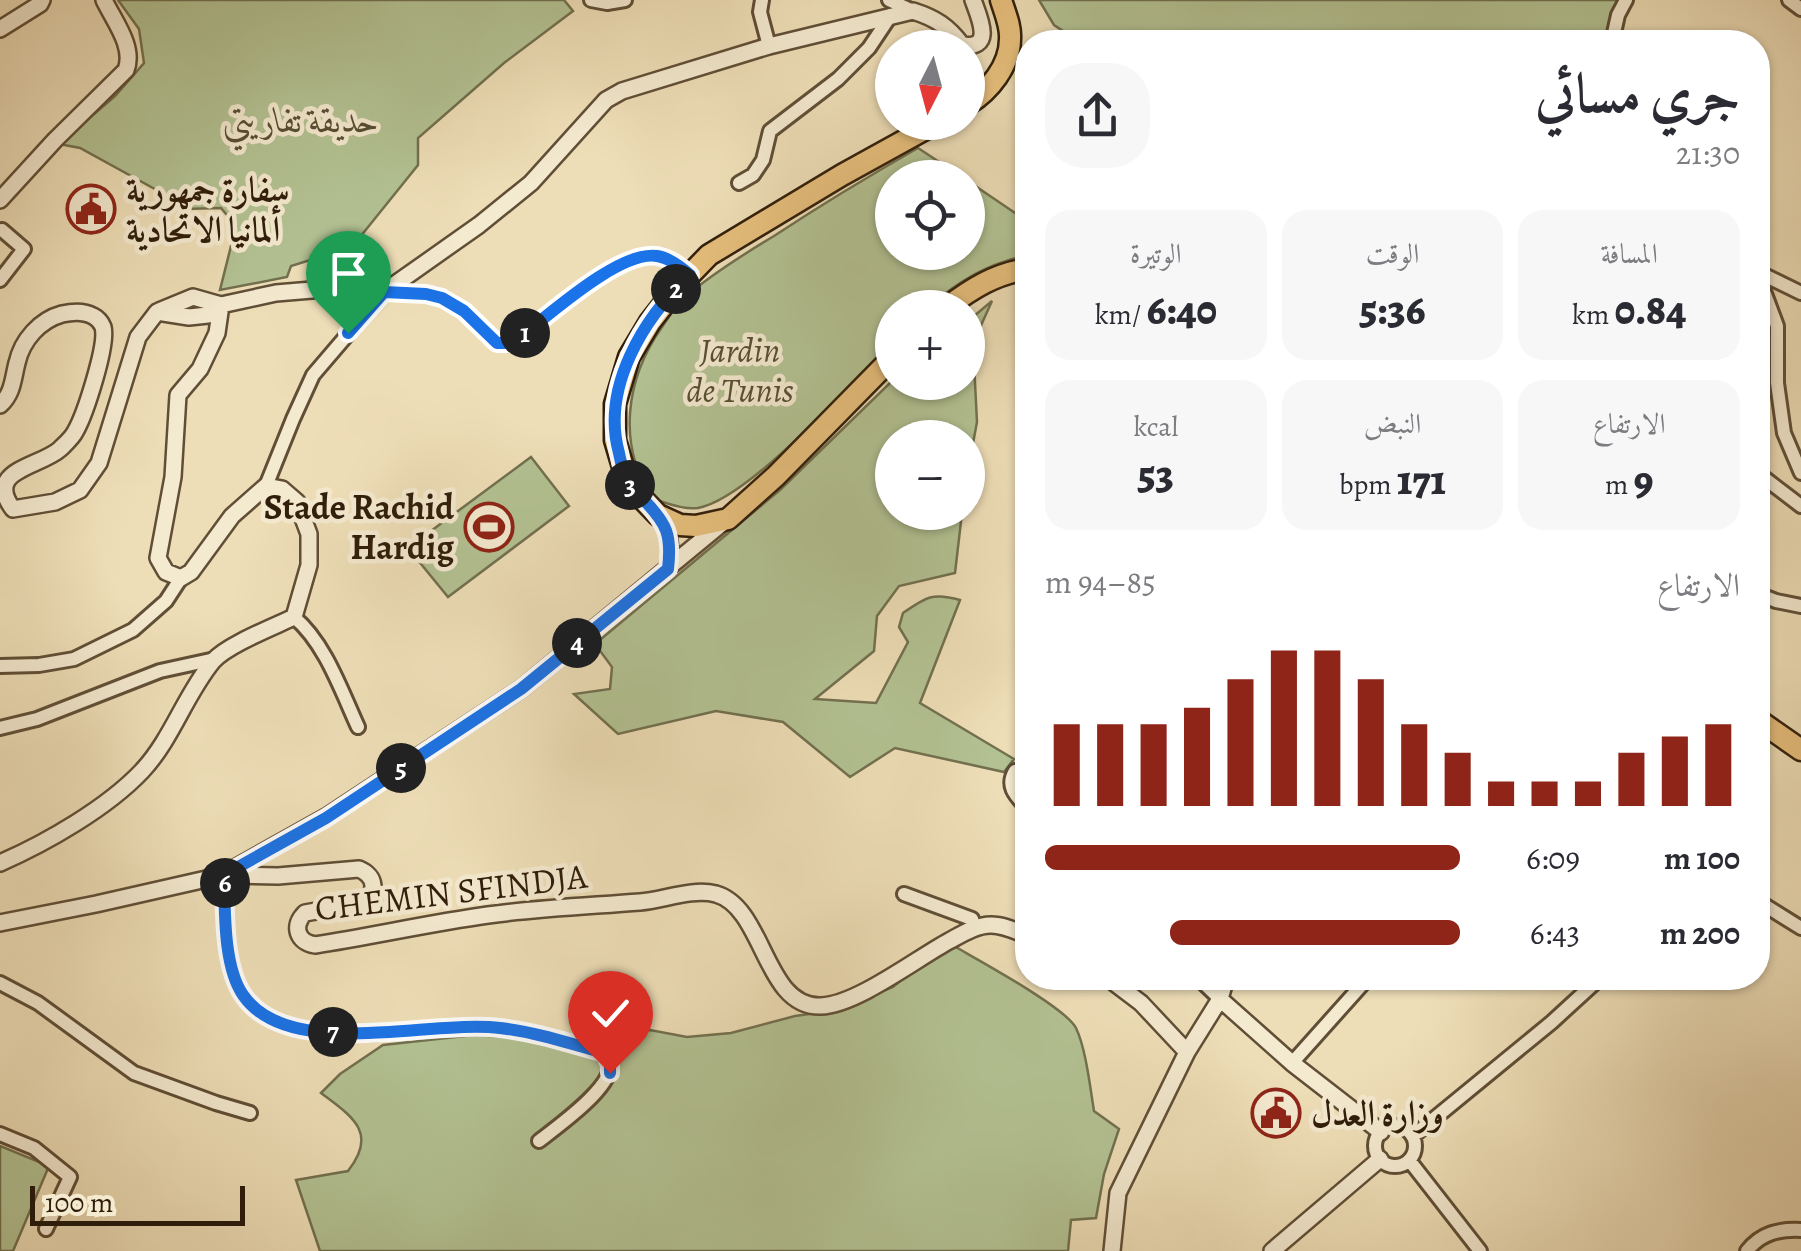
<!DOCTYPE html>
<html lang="ar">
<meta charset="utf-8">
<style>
:root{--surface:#fff;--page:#f7f7f7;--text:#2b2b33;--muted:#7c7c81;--accent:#8f2418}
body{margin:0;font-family:Alegreya,Amiri,serif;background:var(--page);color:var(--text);direction:rtl;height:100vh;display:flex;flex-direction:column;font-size:38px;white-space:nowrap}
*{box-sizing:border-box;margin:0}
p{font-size:32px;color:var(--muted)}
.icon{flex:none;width:55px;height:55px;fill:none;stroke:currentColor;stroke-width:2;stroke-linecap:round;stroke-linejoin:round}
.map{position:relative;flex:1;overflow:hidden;direction:ltr}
.drawer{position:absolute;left:1015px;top:30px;width:755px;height:960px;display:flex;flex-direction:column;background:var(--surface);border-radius:40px;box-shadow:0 2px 8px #0004;direction:rtl}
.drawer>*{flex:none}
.needle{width:65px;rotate:186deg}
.controls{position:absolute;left:875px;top:30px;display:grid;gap:20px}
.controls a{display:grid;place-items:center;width:110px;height:110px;border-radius:50%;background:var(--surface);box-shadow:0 2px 8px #0004;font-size:50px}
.scale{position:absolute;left:30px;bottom:25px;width:215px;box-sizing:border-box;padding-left:10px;border:5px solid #301e0b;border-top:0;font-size:28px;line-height:35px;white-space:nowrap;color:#301e0b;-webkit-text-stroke:8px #f4ead0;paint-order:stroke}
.pin{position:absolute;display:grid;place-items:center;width:85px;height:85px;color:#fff;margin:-102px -42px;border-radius:50% 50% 50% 0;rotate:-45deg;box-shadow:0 0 10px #0007}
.pin .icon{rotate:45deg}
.km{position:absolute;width:50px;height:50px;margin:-25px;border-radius:50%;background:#222;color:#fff;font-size:28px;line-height:50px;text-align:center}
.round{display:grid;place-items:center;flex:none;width:105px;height:105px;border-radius:40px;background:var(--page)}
.headline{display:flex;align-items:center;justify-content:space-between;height:170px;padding:0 30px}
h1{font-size:55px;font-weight:800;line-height:75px}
.stats{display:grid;grid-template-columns:repeat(3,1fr);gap:15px;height:170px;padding:10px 30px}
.stats div{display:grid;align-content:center;border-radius:25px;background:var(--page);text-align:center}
.stats b{font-size:42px;font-weight:800}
.stats small{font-size:28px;font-weight:400}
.stats p{font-size:28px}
.chart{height:280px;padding:20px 30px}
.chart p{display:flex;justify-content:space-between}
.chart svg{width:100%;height:180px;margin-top:10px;stroke:var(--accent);stroke-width:6}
ul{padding:0 30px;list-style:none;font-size:32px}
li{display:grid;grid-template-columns:160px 120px 1fr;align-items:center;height:75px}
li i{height:25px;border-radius:12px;background:var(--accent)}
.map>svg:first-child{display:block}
</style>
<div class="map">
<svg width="1801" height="1251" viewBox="0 0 1801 1251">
<rect width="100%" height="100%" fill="#eedeb7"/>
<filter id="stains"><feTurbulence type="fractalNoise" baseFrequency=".002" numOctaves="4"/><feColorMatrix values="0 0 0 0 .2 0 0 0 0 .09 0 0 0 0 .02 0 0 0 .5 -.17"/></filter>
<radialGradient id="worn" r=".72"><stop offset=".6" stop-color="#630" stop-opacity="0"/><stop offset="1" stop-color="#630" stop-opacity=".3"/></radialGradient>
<path fill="#b3c293" stroke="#72704f" stroke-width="2.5" d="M 118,0 L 564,0 L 573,11 L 504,63 L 418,138 L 418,165 L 352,247 L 291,266 L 287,277 L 220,290 L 236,226 L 221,208 L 183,209 L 162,193 L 80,148 L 59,144 L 115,96 L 144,63 L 139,29 Z
M 1039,0 L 1623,0 L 1610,23 L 1605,42 L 1080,42 L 1054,25 Z
M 918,148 L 962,177 L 892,178 L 892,252 L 968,252 L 968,181 L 1027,221 L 1027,255 C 988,264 959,280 929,307 L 892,308 L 892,343 C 853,382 749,499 698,508 C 684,510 667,503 653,499 C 616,445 626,378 662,327 C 669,317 676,305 685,297 C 712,274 744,254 774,236 C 821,205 869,176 918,148 Z
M 992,301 L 973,343 L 977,422 L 968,470 L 968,438 L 892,438 L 892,512 L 962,513 L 955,573 L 899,586 L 877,616 L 874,651 L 815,699 L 876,703 L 908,642 L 899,627 L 903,613 C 926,597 933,592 960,600 L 920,703 L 1014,759 L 1004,772 L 895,748 L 850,777 L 783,722 L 716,711 L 618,734 L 574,694 L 610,689 L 612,667 L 595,644 L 780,490 L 892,381 L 968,382 L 968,321 Z
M 531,457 L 569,506 L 448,597 L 408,548 Z
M 954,946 C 978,960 1065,1007 1076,1028 C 1086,1049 1090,1087 1094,1111 L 1119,1129 L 1104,1174 L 1096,1218 L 1071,1220 L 1068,1251 L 320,1251 L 296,1180 L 348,1171 C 379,1132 351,1116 321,1093 L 340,1074 L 383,1045 L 474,1035 L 586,1043 L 622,1038 L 650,1030 L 687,1037 L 731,1033 L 795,1016 L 837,1010 L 893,987 L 927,959 Z
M 0,1146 L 49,1166 L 13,1251 L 0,1251 Z"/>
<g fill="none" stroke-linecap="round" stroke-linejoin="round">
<g stroke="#604e36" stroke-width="18">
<path id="minor" d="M 591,0 L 607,3 L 625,0
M 762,0 L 760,12 L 769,46
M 889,0 L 913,11
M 1789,0 L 1801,9
M 1612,42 L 1618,15 L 1626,0
M 739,183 L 753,175 L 763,160 L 770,131 L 838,79 L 869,48 L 891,15
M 1758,272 L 1801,293
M 0,280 L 24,249 L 2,230
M 1758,282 L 1765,294 L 1777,326 L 1777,383 L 1784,433 L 1801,473
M 1758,475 L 1763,477 L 1801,506
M 266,486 L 293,419 L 313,375 L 384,292 L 426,294 L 443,298 L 464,311 L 497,343 L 507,343 L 519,338 C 549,315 619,250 657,256 C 670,258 680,267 690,275
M 1758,594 L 1776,601 L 1801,606
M 294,617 C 325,643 341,690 358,727
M 0,666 L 39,665 L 74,659 L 133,630 L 166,601 L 181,578
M 0,728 L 37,719 L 160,671 L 215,659
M 1028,767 L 1015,771 C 1005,787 1017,797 1028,809
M 224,875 C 225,909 223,966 243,995 C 289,1062 431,1020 500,1028 C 535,1032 571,1043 605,1053 C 609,1059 611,1060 610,1067 C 609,1090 557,1127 539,1141
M 904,894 L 972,919 L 975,928
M 1758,901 L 1801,928
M 1198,978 L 1220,999
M 0,983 L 38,1003 L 134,1073 L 216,1103 L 250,1113
M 1292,1063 L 1368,978
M1375 1146a20 20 0 1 1 40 0a20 20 0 1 1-40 0Z
M 0,1134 L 34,1148 L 70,1177 L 46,1229
M 1413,1136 L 1552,1022 L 1600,978
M 1409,1160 L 1480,1251
M 1747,1251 C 1761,1233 1779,1229 1801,1230"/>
</g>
<g stroke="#604e36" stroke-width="20">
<path id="tertiary" d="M 0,29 L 40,4 L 42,0
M 0,200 L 55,140 L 126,70 C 135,47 114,21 104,0
M 159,311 L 193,297 L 221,305
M 157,312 L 189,317 L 208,315 L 221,305 L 276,293 L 324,289 L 384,292 L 479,225 L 531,183 L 606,100 L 622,91 L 769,46 L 913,11 C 935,18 948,26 962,45 C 995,50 979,17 973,0
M 0,405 C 13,394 13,378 17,363 C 22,340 40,320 62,314 C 71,312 84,311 93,316 C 97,318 101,322 103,327 C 108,344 85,415 75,432 C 72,438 65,444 60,449 C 47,461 15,467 7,481 C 1,491 7,501 13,509 L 55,502 L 80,490 L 99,463 L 138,337 L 157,312
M 658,515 C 671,531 671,548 668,569
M 0,863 C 46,843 107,808 142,771 C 172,739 185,695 213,661 C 227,645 273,627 294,617 L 309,565 L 309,534 L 297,502 L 282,489 L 266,486 L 232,516 L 191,572 L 181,578 L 166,572 L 158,558 L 173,477 L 178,395 L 200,369 L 217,333 L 221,305
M 226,873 L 326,817 L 521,689 L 725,521
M 0,923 L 96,904 L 224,875 L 278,876 L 359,869 C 376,876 378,893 362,903 L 305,913 C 292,926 297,942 315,945 C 373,936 430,923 488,915 C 539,908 589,906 640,902 C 664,900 692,888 716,894 C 765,908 764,1008 821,1006 C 856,1005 916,959 949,941 C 962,934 976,925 991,925 C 1004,925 1016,931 1028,936
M 1108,978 L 1141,1003 L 1187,1052
M 1220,999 L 1292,1063 L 1381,1132
M 1112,1251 L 1118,1193 L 1187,1052 L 1220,999 L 1226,978
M 1272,1251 L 1380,1159"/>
</g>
<g stroke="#301e0b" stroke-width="25">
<path id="primary" d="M 968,104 C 989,91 1010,66 1010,39 C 1011,26 1005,13 1001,0
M 946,308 C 971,289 996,273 1028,269
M 892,358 L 776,476 L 728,519 L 696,526 L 680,525 L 658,515 L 628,484 L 615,440 L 615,404 L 629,357 L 650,322 L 675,290 L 709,255 L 842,175 L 938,122
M 1758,720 L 1801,750"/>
</g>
<use href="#minor" stroke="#f4ead0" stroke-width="12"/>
<use href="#tertiary" stroke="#f4ead0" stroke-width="15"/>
<use href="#primary" stroke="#e7bf7c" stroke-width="20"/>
</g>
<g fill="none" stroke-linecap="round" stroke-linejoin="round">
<g stroke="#fff" stroke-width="20">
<path id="route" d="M 348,333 L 384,292 L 426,294 L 442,298 L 464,311 L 497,343 L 507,343 L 519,338 C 549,315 620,250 657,256 C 670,258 681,267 690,275 C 643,318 601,388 619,453 C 621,463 623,474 628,483 C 632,489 639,495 644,500 C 667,524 672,535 668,569 L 521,689 L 326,818 L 224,875 C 225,909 223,966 243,995 C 289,1062 431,1019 500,1028 C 536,1032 571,1044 605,1053 L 610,1065 L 610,1073"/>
</g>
<use href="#route" stroke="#1a73e8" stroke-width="12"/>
</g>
<defs>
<g id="civic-ring" transform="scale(2.5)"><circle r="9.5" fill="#f4ead0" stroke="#8f2418" stroke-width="1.5"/><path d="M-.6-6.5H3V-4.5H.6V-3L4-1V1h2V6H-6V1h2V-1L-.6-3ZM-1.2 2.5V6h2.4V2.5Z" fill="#8f2418"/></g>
<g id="stadium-ring" transform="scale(2.5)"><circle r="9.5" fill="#f4ead0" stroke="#8f2418" stroke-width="1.5"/><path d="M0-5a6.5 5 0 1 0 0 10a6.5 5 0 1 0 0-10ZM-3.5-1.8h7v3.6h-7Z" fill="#8f2418"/></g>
</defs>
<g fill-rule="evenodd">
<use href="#civic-ring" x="91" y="209"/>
<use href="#stadium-ring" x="489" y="527"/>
<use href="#civic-ring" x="1276" y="1113"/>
</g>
<g text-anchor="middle" stroke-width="9" stroke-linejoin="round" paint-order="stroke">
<g font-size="35" font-style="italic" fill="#574f34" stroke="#f4ead0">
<text x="301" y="132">حديقة تفاريتي</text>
<text x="740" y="362">Jardin<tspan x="740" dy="40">de Tunis</tspan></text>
</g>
<g font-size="35" font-weight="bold" fill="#301e0b" stroke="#f4ead0" text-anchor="start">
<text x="126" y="201">سفارة جمهورية<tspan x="126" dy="40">ألمانيا الاتحادية</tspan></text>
<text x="454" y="519" text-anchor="end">Stade Rachid<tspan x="454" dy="40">Hardig</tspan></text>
<text x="1311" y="1125">وزارة العدل</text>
</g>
<g font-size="35" fill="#301e0b" stroke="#f4ead0">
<text transform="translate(451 892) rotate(-7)" y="12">CHEMIN SFINDJA</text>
</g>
</g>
<rect width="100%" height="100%" filter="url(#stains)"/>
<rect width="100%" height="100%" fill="url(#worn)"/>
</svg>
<div class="controls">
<a><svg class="needle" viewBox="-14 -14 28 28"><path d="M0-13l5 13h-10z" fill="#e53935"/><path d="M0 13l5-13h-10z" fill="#7c7c81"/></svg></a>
<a><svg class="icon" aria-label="locate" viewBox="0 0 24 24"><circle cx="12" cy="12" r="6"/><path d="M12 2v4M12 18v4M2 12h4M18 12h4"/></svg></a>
<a>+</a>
<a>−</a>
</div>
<div class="scale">100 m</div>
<div class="pin" style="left:348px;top:333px;background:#1e9e55"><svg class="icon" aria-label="arrive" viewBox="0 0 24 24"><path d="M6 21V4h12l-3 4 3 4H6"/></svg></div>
<div class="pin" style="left:610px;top:1073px;background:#d93025"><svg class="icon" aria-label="check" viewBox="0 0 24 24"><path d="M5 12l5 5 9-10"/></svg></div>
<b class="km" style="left:525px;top:333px">1</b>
<b class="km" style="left:676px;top:289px">2</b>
<b class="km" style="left:630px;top:485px">3</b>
<b class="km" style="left:577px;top:643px">4</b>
<b class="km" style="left:401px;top:768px">5</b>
<b class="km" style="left:225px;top:883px">6</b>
<b class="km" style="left:333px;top:1032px">7</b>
<section class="drawer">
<div class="headline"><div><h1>جري مسائي</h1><p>21:30</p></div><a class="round"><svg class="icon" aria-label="share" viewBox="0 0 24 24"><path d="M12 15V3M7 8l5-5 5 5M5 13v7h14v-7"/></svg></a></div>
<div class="stats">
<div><p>المسافة</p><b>0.84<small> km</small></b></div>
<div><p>الوقت</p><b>5:36</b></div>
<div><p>الوتيرة</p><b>6:40<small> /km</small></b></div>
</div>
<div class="stats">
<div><p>الارتفاع</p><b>9<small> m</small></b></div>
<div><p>النبض</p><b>171<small> bpm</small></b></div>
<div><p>kcal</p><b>53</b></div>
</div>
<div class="chart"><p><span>الارتفاع</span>85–94 m</p>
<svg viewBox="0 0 160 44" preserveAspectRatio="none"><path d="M5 44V24M15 44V24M25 44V24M35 44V20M45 44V13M55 44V6M65 44V6M75 44V13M85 44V24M95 44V31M105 44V38M115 44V38M125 44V38M135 44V31M145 44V27M155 44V24"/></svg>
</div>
<ul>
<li><b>100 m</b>6:09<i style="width:100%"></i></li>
<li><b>200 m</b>6:43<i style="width:70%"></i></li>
</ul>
</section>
</div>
